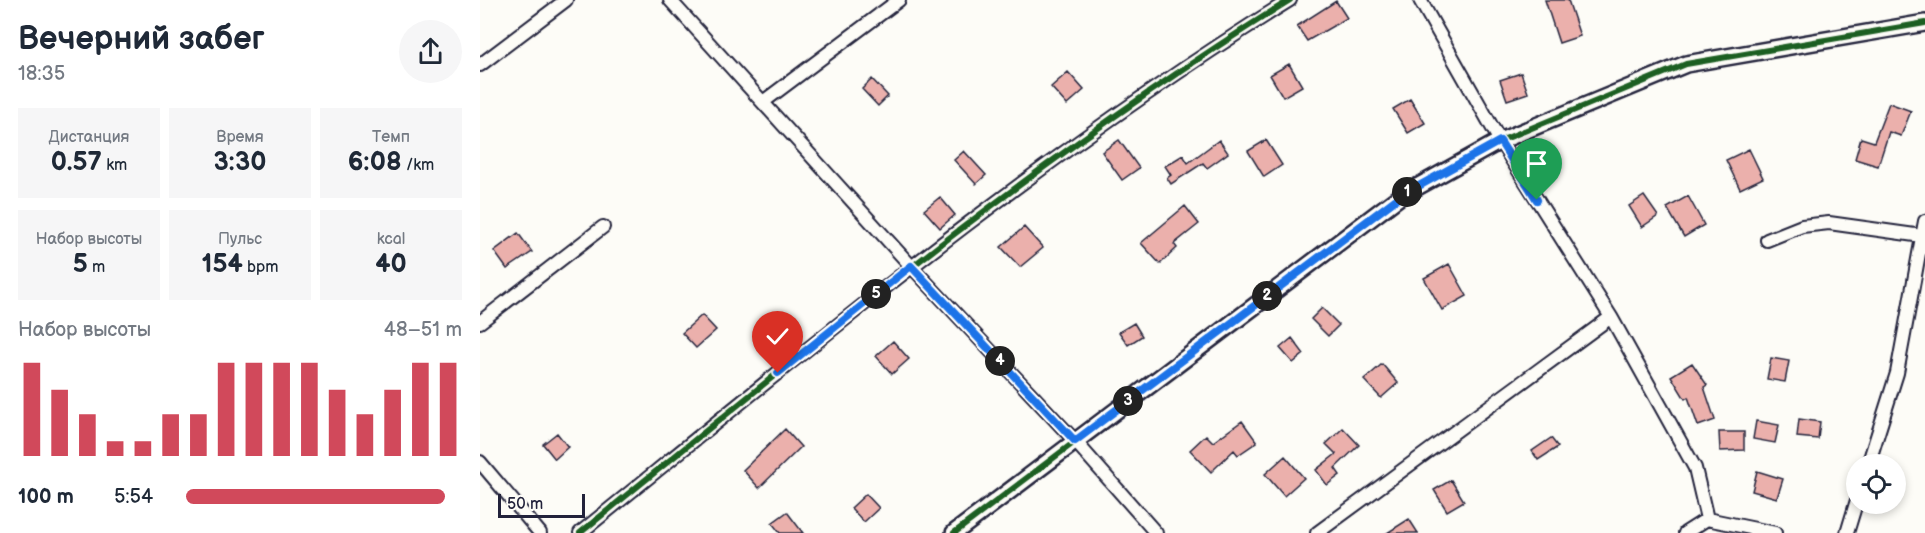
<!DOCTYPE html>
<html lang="ru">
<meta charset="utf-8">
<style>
:root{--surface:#fff;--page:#f6f6f7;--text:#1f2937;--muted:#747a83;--accent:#d1495b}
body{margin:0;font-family:"Balsamiq Sans",sans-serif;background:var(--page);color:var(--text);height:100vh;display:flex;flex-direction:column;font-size:22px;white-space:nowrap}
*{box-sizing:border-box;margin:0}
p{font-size:20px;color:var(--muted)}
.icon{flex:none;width:33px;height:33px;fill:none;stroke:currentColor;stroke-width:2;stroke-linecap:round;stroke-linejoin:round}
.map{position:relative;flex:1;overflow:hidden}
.sheet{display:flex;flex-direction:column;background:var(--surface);width:480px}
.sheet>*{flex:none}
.controls{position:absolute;left:1366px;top:454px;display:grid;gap:12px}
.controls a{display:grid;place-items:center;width:60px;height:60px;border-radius:50%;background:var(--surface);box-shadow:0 3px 9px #0003;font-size:30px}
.scale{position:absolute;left:18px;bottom:15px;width:87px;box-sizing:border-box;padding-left:6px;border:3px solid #22223b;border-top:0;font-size:16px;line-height:21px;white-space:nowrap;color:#22223b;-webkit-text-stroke:4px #fdfcf7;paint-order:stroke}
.pin{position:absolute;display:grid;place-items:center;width:51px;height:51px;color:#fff;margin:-62px -26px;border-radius:50% 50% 50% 0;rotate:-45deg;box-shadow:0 0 6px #0007}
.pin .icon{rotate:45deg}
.km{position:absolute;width:30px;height:30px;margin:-15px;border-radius:50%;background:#222;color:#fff;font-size:16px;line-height:30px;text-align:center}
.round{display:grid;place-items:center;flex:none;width:63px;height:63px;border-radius:32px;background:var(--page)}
.summary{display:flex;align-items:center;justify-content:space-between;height:102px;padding:0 18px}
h1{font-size:33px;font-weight:700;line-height:45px}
.metrics{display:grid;grid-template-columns:repeat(3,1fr);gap:9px;height:102px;padding:6px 18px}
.metrics div{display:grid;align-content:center;border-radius:0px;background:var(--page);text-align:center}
.metrics b{font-size:26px;font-weight:700}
.metrics small{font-size:16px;font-weight:400}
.metrics p{font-size:16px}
.chart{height:168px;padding:12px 18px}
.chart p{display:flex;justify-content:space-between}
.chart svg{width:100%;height:108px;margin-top:6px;stroke:var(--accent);stroke-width:6}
ul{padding:0 18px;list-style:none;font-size:20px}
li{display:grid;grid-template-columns:96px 72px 1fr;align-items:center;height:45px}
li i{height:15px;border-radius:8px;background:var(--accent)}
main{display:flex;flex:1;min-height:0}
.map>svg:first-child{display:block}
</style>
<main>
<section class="sheet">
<div class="summary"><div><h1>Вечерний забег</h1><p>18:35</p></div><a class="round"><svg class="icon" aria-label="share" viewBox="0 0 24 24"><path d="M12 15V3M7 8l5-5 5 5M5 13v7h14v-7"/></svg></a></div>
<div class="metrics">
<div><p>Дистанция</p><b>0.57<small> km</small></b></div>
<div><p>Время</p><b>3:30</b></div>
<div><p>Темп</p><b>6:08<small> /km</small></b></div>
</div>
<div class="metrics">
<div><p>Набор высоты</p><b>5<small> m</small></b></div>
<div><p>Пульс</p><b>154<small> bpm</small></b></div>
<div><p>kcal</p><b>40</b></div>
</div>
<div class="chart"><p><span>Набор высоты</span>48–51 m</p>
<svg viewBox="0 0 160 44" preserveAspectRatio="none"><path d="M5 44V6M15 44V17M25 44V27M35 44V38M45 44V38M55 44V27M65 44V27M75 44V6M85 44V6M95 44V6M105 44V6M115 44V17M125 44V27M135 44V17M145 44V6M155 44V6"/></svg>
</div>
<ul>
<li><b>100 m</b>5:54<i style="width:94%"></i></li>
</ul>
</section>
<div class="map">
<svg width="1445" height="533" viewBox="0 0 1445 533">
<rect width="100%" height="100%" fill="#fdfcf7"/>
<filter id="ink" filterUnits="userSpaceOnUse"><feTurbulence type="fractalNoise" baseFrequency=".0167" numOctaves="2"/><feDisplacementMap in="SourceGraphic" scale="12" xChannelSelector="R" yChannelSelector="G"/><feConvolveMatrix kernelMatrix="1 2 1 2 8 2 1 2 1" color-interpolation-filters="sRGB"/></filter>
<g filter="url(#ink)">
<path fill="#ebb0ac" stroke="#22223b" stroke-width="1.5" d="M 1065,0 L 1088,0 L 1100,36 L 1079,43 Z
M 856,1 L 867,18 L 827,41 L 817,26 Z
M 809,64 L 822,86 L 803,97 L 790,75 Z
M 588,72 L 604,90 L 587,105 L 571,87 Z
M 1041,73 L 1048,93 L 1027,100 L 1020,80 Z
M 392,79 L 408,96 L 398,106 L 382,89 Z
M 930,99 L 945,123 L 928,133 L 913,109 Z
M 1409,103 L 1431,111 L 1421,136 L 1409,132 L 1398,166 L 1375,159 L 1381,138 L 1394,142 Z
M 639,140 L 659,168 L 642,180 L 622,152 Z
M 739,140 L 748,153 L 727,168 L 723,163 L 691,184 L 687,178 L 691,175 L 685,166 L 703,155 L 708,163 Z
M 786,140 L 802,165 L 784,177 L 768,151 Z
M 1269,149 L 1283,178 L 1260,189 L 1246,160 Z
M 484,151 L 506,175 L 496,184 L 474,160 Z
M 1164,196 L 1178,216 L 1162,227 L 1149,206 Z
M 1208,196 L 1224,225 L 1204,237 L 1187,208 Z
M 460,197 L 475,215 L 460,228 L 444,210 Z
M 705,206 L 719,224 L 694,244 L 697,248 L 680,264 L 661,243 Z
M 544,227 L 563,248 L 540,267 L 521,247 Z
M 38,233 L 52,252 L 27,269 L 14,251 Z
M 969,264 L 987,296 L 962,310 L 944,278 Z
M 842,308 L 859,325 L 848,336 L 831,319 Z
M 222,315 L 236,330 L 216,348 L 202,333 Z
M 654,323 L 662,336 L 648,345 L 639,332 Z
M 812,338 L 824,354 L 813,363 L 800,348 Z
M 413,341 L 429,359 L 412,374 L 396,356 Z
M 1291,358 L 1309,361 L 1305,382 L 1287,379 Z
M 1212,363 L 1227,385 L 1224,387 L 1235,420 L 1218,426 L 1208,397 L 1205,399 L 1191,376 Z
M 902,364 L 918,383 L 901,398 L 884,380 Z
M 1319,419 L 1340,422 L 1338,439 L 1317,437 Z
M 762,421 L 777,442 L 758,455 L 754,450 L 731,472 L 710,450 L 726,435 L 733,442 Z
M 1276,421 L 1299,425 L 1295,443 L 1273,439 Z
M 863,428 L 879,445 L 855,468 L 860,475 L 847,485 L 836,470 L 856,454 L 846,444 Z
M 305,429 L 321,447 L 279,488 L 263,470 Z
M 1239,432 L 1264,432 L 1264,450 L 1240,451 Z
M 77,433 L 88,447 L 75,459 L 63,444 Z
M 1071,438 L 1078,447 L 1058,460 L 1052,451 Z
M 805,456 L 824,478 L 804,496 L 785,474 Z
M 1277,471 L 1303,479 L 1297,498 L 1272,491 Z
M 971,480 L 984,501 L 967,511 L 954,490 Z
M 386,494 L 399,508 L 384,522 L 371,508 Z
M 307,512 L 323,533 L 300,533 L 292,523 Z
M 929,519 L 938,533 L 907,533 Z"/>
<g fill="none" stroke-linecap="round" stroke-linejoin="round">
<g stroke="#22223b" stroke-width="16">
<path id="minor" d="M 190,0 L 431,266 L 595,441 L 676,533
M 940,0 L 1020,141 L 1131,317 L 1215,468 L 1227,519
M 0,65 L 86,0
M 283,102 L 419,0
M 1287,240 L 1322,226 L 1349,223 L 1442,236
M 0,322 L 123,227
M 0,462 L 60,533
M 1388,465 L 1417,373 L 1445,221
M 100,533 C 330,347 558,156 810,0
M 837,533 L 1131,317
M 1205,533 L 1227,519 L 1295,533
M 1367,533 L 1377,500"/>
</g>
<g stroke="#22223b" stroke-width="20">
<path id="tertiary" d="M 474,533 L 919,197 L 1020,141 L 1206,64 L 1445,23"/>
</g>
<use href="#minor" stroke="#fdfcf7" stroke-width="12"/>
<use href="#tertiary" stroke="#fdfcf7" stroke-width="15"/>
<g stroke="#fdfcf7" stroke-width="10">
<path id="cycleway" d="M 100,533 C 330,347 558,156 810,0
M 474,533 L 919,197 L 1020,141 L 1206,64 L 1445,23"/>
</g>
<use href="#cycleway" stroke="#1b5e20" stroke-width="6"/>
</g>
</g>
<g fill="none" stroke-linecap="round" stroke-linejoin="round" filter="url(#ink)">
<g stroke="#fff" stroke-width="12">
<path id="route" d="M 298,373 L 431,266 L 595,441 L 919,197 L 1020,141 L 1057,200"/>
</g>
<use href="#route" stroke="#1a73e8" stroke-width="8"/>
</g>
</svg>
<div class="controls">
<a><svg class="icon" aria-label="locate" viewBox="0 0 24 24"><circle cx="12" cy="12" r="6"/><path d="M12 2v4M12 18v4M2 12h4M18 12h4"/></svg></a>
</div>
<div class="scale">50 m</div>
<div class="pin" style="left:1057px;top:200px;background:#1e9e55"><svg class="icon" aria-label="arrive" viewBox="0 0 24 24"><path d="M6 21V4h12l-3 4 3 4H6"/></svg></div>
<div class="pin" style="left:298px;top:373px;background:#d93025"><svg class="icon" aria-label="check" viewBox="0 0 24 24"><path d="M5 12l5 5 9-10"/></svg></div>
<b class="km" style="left:927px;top:192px">1</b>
<b class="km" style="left:787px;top:296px">2</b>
<b class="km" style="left:648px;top:401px">3</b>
<b class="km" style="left:520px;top:361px">4</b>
<b class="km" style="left:396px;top:294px">5</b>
</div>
</main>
